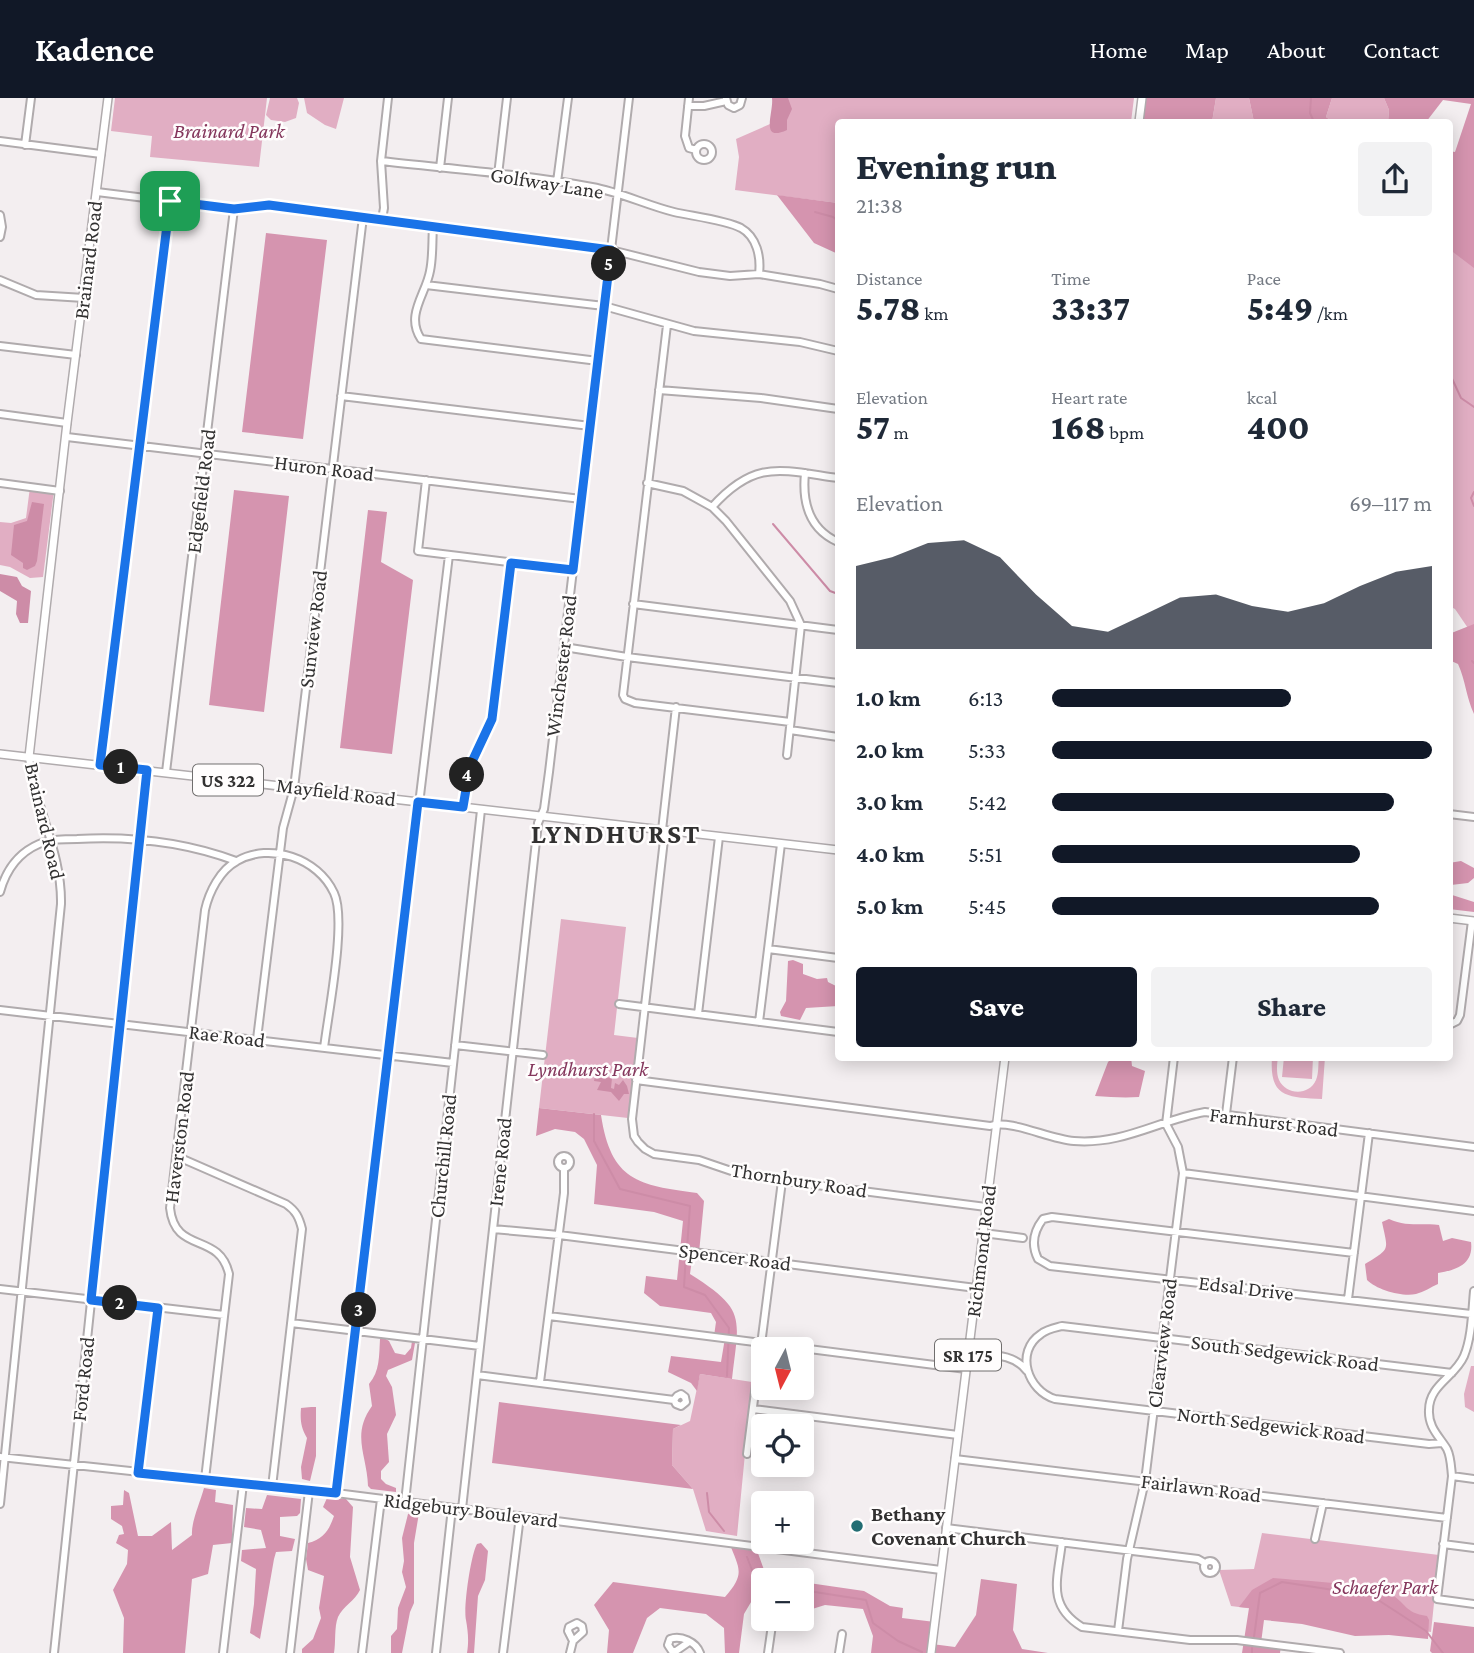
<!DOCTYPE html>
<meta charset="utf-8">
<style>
:root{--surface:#fff;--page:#f2f2f3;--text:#1f2937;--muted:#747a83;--accent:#111827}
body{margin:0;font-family:"Crimson Pro",serif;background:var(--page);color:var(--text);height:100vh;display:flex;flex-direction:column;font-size:26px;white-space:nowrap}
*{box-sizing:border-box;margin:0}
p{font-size:23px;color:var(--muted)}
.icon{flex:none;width:38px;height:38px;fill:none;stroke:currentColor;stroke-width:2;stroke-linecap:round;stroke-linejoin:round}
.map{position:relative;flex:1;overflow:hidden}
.side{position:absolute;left:835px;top:21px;width:618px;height:942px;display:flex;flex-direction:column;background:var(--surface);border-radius:7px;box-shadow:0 4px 18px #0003}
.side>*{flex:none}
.needle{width:46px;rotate:187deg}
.controls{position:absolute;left:751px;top:1239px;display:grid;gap:14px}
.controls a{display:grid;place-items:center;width:63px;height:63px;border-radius:7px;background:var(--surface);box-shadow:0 4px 18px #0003;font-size:35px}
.pin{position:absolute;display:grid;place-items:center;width:60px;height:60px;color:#fff;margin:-30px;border-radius:14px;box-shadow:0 4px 10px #0006}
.km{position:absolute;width:35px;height:35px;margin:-18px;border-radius:50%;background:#222;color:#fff;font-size:19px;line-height:35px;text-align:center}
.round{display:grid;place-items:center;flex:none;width:74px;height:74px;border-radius:7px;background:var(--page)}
.headline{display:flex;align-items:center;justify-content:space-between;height:119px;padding:0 21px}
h1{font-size:38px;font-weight:800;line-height:52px}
.figures{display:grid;grid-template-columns:repeat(3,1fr);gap:10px;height:119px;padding:7px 21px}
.figures div{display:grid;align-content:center}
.figures b{font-size:35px;font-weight:800}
.figures small{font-size:19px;font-weight:400}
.figures p{font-size:19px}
.chart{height:196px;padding:14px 21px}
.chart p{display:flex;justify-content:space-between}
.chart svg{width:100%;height:126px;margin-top:7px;fill:var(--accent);opacity:.7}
.action{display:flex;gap:14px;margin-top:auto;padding:14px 21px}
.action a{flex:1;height:80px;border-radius:7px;background:var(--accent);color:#fff;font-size:28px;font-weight:800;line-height:80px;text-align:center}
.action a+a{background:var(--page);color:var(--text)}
ul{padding:0 21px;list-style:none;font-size:23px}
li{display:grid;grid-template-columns:112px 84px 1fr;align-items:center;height:52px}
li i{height:18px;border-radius:9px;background:var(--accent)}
header{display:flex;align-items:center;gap:42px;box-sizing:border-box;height:98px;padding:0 35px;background:var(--accent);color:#fff}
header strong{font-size:33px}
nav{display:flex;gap:38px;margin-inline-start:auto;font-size:24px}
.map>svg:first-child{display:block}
</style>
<header>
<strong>Kadence</strong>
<nav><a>Home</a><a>Map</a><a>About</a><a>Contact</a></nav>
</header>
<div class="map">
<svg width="1474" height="1555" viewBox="0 0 1474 1555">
<rect width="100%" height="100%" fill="#f3eef0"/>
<path fill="#e1aec3" d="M 115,0 L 267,0 L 259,69 L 150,59 L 152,38 L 111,33 Z
M 270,0 L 297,0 L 299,5 L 296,20 L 285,24 L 271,22 L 266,17 Z
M 304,0 L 344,0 L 336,31 L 325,27 L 307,15 Z
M 780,0 L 1134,0 L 1131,24 L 838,24 L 838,105 L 735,92 L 739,59 L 736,41 L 777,23 Z
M 1216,0 L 1249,0 L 1254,24 L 1212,24 Z
M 1332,0 L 1384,0 L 1389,12 L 1388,24 L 1333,24 L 1326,19 Z
M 1474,0 L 1474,539 L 1455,511 L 1449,508 L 1449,77 Z
M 30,389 L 54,392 L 43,479 L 30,480 L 10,469 L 0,467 L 0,424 L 11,425 L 26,420 Z
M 561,821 L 626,829 L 614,937 L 638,940 L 628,1020 L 539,1010 Z
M 1272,959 L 1278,959 C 1277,966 1276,975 1279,982 C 1286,997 1309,998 1316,982 C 1319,975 1318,966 1319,959 L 1325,959 L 1322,1001 C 1288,999 1269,1000 1272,959 Z
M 1284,959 L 1313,959 L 1312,981 L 1282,979 Z
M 1471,1268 L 1474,1268 L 1474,1314 L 1465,1309 L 1464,1296 Z
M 700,1276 L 752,1284 L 737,1438 L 706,1433 L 693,1391 L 672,1367 L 673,1331 L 690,1323 Z
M 1262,1435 L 1439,1457 L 1431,1534 L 1231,1508 L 1219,1472 L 1254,1471 Z"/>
<path fill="#d594af" d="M 1142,0 L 1216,0 L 1212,24 L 1139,24 Z
M 1249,0 L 1332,0 L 1326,19 L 1333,24 L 1254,24 Z
M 1384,0 L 1474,0 L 1474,170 L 1449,151 L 1449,53 L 1455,54 L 1471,6 L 1443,2 L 1426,24 L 1388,24 L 1389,12 Z
M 777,97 L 838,105 L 838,156 L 814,145 Z
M 266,135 L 327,142 L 303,341 L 242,334 Z
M 234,392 L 289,398 L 264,614 L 209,607 Z
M 368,412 L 387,414 L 381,464 L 413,482 L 392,656 L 340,650 Z
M 1474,526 L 1474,616 C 1466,599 1466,584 1458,566 L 1449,562 L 1449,536 Z
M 1461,763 L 1474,770 L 1474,780 L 1468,785 L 1451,787 L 1449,786 L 1449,765 Z
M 1449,796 L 1474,804 L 1474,814 L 1449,811 Z
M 793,862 L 803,866 L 803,876 L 817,881 L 827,880 L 828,884 L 838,889 L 838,908 L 806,910 L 800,922 L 781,918 L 780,914 L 786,903 L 788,863 Z
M 1113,959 L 1131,959 L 1132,968 L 1145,973 L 1139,999 C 1123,1000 1111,999 1095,998 L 1108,964 Z
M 539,1010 L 601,1017 C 611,1083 638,1087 697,1095 L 704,1103 L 699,1155 L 693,1154 L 690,1176 C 747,1212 739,1219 732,1281 L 700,1276 L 697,1293 L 691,1285 L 668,1274 L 671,1258 L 721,1264 L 725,1240 L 714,1238 L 716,1224 L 711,1215 L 660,1208 L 644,1195 L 646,1178 L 677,1182 L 683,1123 L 654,1114 L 594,1106 L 597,1067 L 584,1041 L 575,1034 L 555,1031 L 536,1038 Z
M 1389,1121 C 1406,1129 1420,1125 1439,1127 L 1443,1143 L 1452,1140 L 1471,1144 C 1474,1167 1455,1172 1438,1175 L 1438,1186 C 1431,1189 1424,1194 1416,1196 C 1402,1199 1377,1192 1367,1182 L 1365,1166 C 1391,1150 1388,1153 1382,1124 Z
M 384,1240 L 389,1243 L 395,1255 L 405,1257 L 411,1250 L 412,1243 L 415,1245 L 412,1262 L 388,1272 L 386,1278 L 392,1289 L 396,1317 L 387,1336 L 389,1364 L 381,1373 L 381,1381 L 386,1386 L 396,1390 L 396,1394 L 371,1391 L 368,1388 C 367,1357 351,1337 372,1308 L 369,1286 C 380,1273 379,1258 380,1241 Z
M 499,1304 L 681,1327 L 673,1331 L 672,1367 L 693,1391 L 492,1365 Z
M 311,1309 L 316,1309 L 316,1358 L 310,1383 L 302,1381 L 301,1369 L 307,1340 C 301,1330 300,1322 301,1310 Z
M 204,1390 L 216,1392 L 215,1404 L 233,1407 L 232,1445 L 213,1447 L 208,1476 L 192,1481 L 185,1555 L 123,1555 L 124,1520 L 113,1492 L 127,1466 L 128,1452 L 116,1445 L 119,1437 L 124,1436 L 122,1428 L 111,1421 L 111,1408 L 123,1407 L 124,1392 L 129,1395 L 138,1438 L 152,1438 L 171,1424 L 172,1452 L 192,1437 C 191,1424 200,1405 204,1390 Z
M 267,1397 L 301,1401 L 300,1415 L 297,1418 L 280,1419 L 280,1438 L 295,1441 L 292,1453 L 276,1454 L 274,1461 L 260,1541 L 250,1535 L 254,1506 L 256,1471 L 241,1463 L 242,1452 L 266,1450 L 261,1432 L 244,1429 L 246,1410 L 262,1411 Z
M 327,1400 L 346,1401 L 353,1409 L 350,1459 L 360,1492 C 355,1503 343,1508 338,1519 C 334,1529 336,1544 334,1555 L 302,1555 L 302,1551 L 313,1541 L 321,1520 L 319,1510 L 324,1478 L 308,1472 L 306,1461 L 308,1445 C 324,1441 329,1432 334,1418 L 323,1409 Z
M 413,1414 L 419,1415 L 414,1445 L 414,1505 L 410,1514 L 402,1555 L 391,1555 L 391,1538 L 397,1531 L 398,1510 L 406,1489 L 402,1474 L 404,1463 L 402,1440 L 408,1416 Z
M 729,1444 L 755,1447 L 767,1480 L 785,1482 L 763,1482 L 763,1500 L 754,1499 L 744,1516 L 739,1555 L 725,1555 L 724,1530 L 706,1516 L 660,1510 L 647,1520 L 633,1555 L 607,1555 L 609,1532 L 594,1507 L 613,1484 L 725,1499 C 746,1475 739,1471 729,1444 Z
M 481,1445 L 488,1453 L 485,1482 L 478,1498 L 474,1555 L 467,1555 C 469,1543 468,1534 466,1522 C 463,1510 471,1456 477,1446 Z
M 1273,1480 C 1303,1483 1364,1485 1390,1496 C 1406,1504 1404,1515 1427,1518 L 1429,1522 L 1428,1541 L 1389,1537 L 1355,1538 L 1302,1526 L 1264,1522 L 1261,1545 L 1281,1548 L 1280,1555 L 1242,1555 L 1249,1510 L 1239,1509 L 1252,1492 Z
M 981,1481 L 1017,1486 L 1013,1532 L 1022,1551 L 1048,1555 L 871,1555 L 873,1538 L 863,1511 L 825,1507 L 809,1512 L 802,1509 L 802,1484 L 864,1493 L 890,1508 L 903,1510 L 902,1520 L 935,1524 L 932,1546 L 955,1549 L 976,1517 Z
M 1434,1524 L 1474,1529 L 1474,1555 L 1432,1555 L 1430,1553 Z"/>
<path fill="#cd8ca7" d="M 772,0 L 788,0 L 792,11 L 787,22 L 787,32 C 759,45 774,14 772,0 Z
M 32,404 L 44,406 L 37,463 L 35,468 L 27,472 L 23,470 L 23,465 L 11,457 L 14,427 L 27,423 Z
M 0,476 L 17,479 L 22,488 L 31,493 L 28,525 L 20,525 L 16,516 L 17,503 L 0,493 Z
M 595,978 L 612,980 L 611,990 L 614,991 L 615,985 L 619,987 L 623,982 L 627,988 L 629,996 L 624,996 L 619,1003 L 611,994 L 597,992 L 601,984 L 594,983 Z"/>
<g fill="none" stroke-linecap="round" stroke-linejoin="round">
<path stroke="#cd8ca7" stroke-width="2" d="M 1311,0 L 1310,15 L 1314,24
M 815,114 L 833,119 L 838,123
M 1449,274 L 1461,300 L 1474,309
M 1474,394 L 1471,400 L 1474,408
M 773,426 L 830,493 L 838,496
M 1472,563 L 1474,565
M 594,1016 L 594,1043 L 620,1091 L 690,1108 L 687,1150
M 686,1156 L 684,1189 L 705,1197 L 729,1230 L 727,1278
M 707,1395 L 709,1414 L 724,1433
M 747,1459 L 757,1485 L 763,1486
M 802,1492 L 866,1502 L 873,1525 L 898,1543 L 922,1554
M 1254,1539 L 1260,1495 L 1282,1484 L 1372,1498 L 1426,1533 L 1443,1555
M 1252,1555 L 1252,1550"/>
<g stroke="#b0abad" stroke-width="10">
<path id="minor" d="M 689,0 L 685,38 L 689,50 L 696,52
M 726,0 L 728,7 L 734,10 L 740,7 L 742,0
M 688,8 L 704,8 L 726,3
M 0,43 L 101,56
M696 54a8 8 0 1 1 16 0a8 8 0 1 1-16 0Z
M 25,47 L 31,0
M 381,63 C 451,71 523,76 592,89 C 620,94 646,107 674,114 C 691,118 726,122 741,130 C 757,139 761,159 759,176
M 440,70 L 448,0
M 498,77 L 507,0
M 557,84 L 568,0
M 97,94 L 234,111 L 269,107 L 382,121 L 611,152 L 699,174 L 730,178 L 759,176 L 820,186 L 838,191
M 0,117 L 2,129 L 0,139
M 382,121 L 384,110 L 381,63 L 388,0
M 433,129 C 432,144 433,159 430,173 C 426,196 405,217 421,241 L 598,263
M 0,182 L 36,197 L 84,200
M 426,187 L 604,208 L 694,233 L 800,244 L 838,253
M 667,227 L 623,597 L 625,601 L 635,605 L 790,624
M 0,248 L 76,257
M 659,292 L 761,300 L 838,311
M 341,298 L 590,328
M 0,316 L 67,325
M 67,339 L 581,401
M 805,375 C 802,405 809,431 838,444
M 426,382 L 418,453 L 573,472
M 0,385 L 60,393
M 647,385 L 683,393 L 712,409 L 726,423 L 790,503 L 801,527 L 787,657
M 712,409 C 755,361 780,372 838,380
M 633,506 L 838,532
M 564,549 L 627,559 L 838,585
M 790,632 L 838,639
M 101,667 L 170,103
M 166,674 L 234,111
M 463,709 L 470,668 L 492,621 L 511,465
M 1449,716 L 1474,719
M 662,732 L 676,609
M 665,733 L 632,1021 L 634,1038 L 638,1044 L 645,1051 L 654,1056 L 699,1062 L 746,1078 L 986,1109
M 0,794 C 6,772 18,755 39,746 C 51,741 64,741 77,741 C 131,738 185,744 236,763
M 768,851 L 838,860
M 619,906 L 838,934
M 0,912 L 453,965
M 698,916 L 719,739
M 759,924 L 781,746
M 1449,927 L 1457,923 L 1460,917 L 1472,823
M 257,941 L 283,730 L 294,690 L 363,119
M 455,947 L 543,957
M 636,982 L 990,1028 C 1011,1021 1048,1041 1074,1043 C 1123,1047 1159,1022 1205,1014 L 1474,1049
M 1226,1016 L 1233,959
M558 1064a6 6 0 1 1 12 0a6 6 0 1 1-12 0Z
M 176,1058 L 286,1106 C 296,1113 299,1119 302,1131 L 272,1389
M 1183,1075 L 1474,1113
M 493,1131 L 559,1137 L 976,1190
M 983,1135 L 1023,1140
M 1354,1155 L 1052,1119 L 1043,1121 C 1033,1134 1031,1147 1038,1161 L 1050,1168 L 1471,1216
M 0,1191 L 224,1217
M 1474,1193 C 1472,1213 1472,1239 1464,1258 C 1455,1279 1429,1287 1429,1312 C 1428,1329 1439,1338 1447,1351 C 1451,1359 1451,1369 1452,1378 L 1437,1501 L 1474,1506
M 1348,1201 L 1369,1035
M 549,1218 L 966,1271
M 291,1225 L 480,1248
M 968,1254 C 989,1257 1014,1255 1027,1273
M 477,1277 L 674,1302 L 676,1306 L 681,1308 L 686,1304 L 685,1299 L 681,1296 L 677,1298 L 674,1302
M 540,1284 L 564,1095 L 564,1071
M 753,1311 L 958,1337
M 1442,1345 L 1429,1346 L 1055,1301 C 1028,1293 1014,1254 1041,1236 C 1047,1231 1054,1230 1062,1228 L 1452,1275
M 747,1356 L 782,1083
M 0,1359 L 336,1395 L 941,1472
M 955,1361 L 1447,1420
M 138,1375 L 158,1210
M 1452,1378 L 1474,1381
M 205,1381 L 229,1176 C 219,1133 175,1157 170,1110 L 205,812 C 209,794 220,772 237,763 C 270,744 318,760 334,795 C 347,822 328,916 324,950
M 336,1395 L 449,457
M 405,1404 L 481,712
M 0,1406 L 61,806 C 62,754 35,710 29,659
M 462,1411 L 538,725 L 544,711 L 549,674 L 629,0
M 946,1430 L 1198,1461 L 1205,1465
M 1315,1441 L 1323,1405
M 1062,1444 C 1058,1480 1046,1507 1082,1529 L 1190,1542 L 1237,1542 L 1340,1555
M 1443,1446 L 1474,1450
M1204 1469a6 6 0 1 1 12 0a6 6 0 1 1-12 0Z
M 1118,1533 L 1127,1461 L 1145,1383 L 1183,1075 L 1178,1049 L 1166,1026 L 1174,959
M 689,1544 L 676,1553 L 672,1553 L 668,1547 L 670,1541 C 681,1537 696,1544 700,1555
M 54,1555 L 147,672
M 223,1555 L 243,1386
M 290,1555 L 309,1393
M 362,1555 L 381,1401
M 436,1555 L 452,1410
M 503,1555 L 520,1418
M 570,1555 L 573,1543 L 568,1533 L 569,1529 L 577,1525 L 582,1528 L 583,1534 L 573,1543
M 768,1555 L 772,1527
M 839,1555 L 842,1536"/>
</g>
<g stroke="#b0abad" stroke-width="10">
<path id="major" d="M 1139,24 L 1142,0
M 0,656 L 838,752
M 29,659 L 67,325 L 108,0
M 1449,820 L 1474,823
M 931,1555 L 1005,959"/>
</g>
<use href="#minor" stroke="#fff" stroke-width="6"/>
<use href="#major" stroke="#fff" stroke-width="7"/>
</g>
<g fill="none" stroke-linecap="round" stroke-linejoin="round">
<g stroke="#fff" stroke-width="14">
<path id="route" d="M 170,103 L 234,111 L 269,107 L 611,152 L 573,472 L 511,465 L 492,621 L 470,668 L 463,709 L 418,704 L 336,1395 L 138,1375 L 158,1210 L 91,1202 L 147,672 L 100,667 Z"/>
</g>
<use href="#route" stroke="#1a73e8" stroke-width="9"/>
</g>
<circle fill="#226d73" stroke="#fffdfd" stroke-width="2.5" cx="857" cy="1428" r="7"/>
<g text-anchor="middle" stroke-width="5" stroke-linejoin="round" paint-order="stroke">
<g fill="#fffdfd" stroke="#706e6e" stroke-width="2">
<rect x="193" y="666.5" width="70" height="31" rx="5"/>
<rect x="935" y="1241.5" width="66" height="31" rx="5"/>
</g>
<g font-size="19" font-weight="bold" fill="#323131">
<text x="228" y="689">US 322</text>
<text x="968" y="1264">SR 175</text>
</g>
<g font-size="21" font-style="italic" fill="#84365c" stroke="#fffdfd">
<text x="229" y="40">Brainard Park</text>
<text x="588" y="978">Lyndhurst Park</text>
<text x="1385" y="1496">Schaefer Park</text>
</g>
<g font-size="21" fill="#323131" stroke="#fffdfd">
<text transform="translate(547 85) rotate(9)" y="7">Golfway Lane</text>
<text transform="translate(88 162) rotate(-83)" y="7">Brainard Road</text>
<text transform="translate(324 370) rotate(7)" y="7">Huron Road</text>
<text transform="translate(201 393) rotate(-83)" y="7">Edgefield Road</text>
<text transform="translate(313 531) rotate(-83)" y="7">Sunview Road</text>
<text transform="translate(561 568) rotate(-83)" y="7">Winchester Road</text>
<text transform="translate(336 694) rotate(7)" y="7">Mayfield Road</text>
<text transform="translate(45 723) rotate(77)" y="7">Brainard Road</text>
<text transform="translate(227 938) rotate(7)" y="7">Rae Road</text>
<text transform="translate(1274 1024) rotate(7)" y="7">Farnhurst Road</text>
<text transform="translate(179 1039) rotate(-83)" y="7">Haverston Road</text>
<text transform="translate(443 1058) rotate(-84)" y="7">Churchill Road</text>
<text transform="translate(500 1064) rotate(-84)" y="7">Irene Road</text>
<text transform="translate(799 1082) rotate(9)" y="7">Thornbury Road</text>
<text transform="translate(981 1153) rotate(-83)" y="7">Richmond Road</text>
<text transform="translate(735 1159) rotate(7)" y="7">Spencer Road</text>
<text transform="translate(1246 1190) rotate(7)" y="7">Edsal Drive</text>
<text transform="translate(1162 1245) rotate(-83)" y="7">Clearview Road</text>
<text transform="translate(1285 1255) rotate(7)" y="7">South Sedgewick Road</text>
<text transform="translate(83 1281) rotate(-84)" y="7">Ford Road</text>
<text transform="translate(1271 1327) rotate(7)" y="7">North Sedgewick Road</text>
<text transform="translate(1201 1390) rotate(7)" y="7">Fairlawn Road</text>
<text transform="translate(471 1412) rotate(7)" y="7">Ridgebury Boulevard</text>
</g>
<g font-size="21" font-weight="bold" fill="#323131" stroke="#fffdfd" text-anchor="start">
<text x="871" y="1423">Bethany<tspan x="871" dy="24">Covenant Church</tspan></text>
</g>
<g font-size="28" font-weight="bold" letter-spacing="2" fill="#323131" stroke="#fffdfd">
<text x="616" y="745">LYNDHURST</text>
</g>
</g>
</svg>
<div class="controls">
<a><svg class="needle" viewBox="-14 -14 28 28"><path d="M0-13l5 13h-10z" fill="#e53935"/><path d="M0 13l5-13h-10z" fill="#747a83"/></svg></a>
<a><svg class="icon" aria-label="locate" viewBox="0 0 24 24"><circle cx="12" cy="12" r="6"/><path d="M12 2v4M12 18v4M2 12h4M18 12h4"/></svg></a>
<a>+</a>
<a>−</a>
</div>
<div class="pin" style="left:170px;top:103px;background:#1e9e55"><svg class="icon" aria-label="arrive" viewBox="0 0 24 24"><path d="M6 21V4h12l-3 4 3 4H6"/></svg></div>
<b class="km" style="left:121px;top:669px">1</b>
<b class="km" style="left:120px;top:1205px">2</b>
<b class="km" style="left:359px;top:1212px">3</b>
<b class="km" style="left:467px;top:677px">4</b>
<b class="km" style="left:609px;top:166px">5</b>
<section class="side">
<div class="headline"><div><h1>Evening run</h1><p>21:38</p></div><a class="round"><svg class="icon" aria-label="share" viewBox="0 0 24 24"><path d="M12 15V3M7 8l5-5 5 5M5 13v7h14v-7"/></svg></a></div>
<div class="figures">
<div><p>Distance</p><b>5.78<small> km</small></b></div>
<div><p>Time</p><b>33:37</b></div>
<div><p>Pace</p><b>5:49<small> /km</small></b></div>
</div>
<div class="figures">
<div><p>Elevation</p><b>57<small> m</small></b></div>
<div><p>Heart rate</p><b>168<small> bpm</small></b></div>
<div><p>kcal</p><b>400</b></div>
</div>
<div class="chart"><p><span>Elevation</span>69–117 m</p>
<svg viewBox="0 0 160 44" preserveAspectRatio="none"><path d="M0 44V15L10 12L20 7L30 6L40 12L50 25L60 36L70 38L80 32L90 26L100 25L110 29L120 31L130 28L140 22L150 17L160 15V44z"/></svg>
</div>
<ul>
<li><b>1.0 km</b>6:13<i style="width:63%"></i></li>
<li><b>2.0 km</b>5:33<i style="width:100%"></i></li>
<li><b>3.0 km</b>5:42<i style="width:90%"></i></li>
<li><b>4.0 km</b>5:51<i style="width:81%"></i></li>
<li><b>5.0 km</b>5:45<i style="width:86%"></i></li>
</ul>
<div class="action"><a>Save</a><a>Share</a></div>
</section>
</div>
